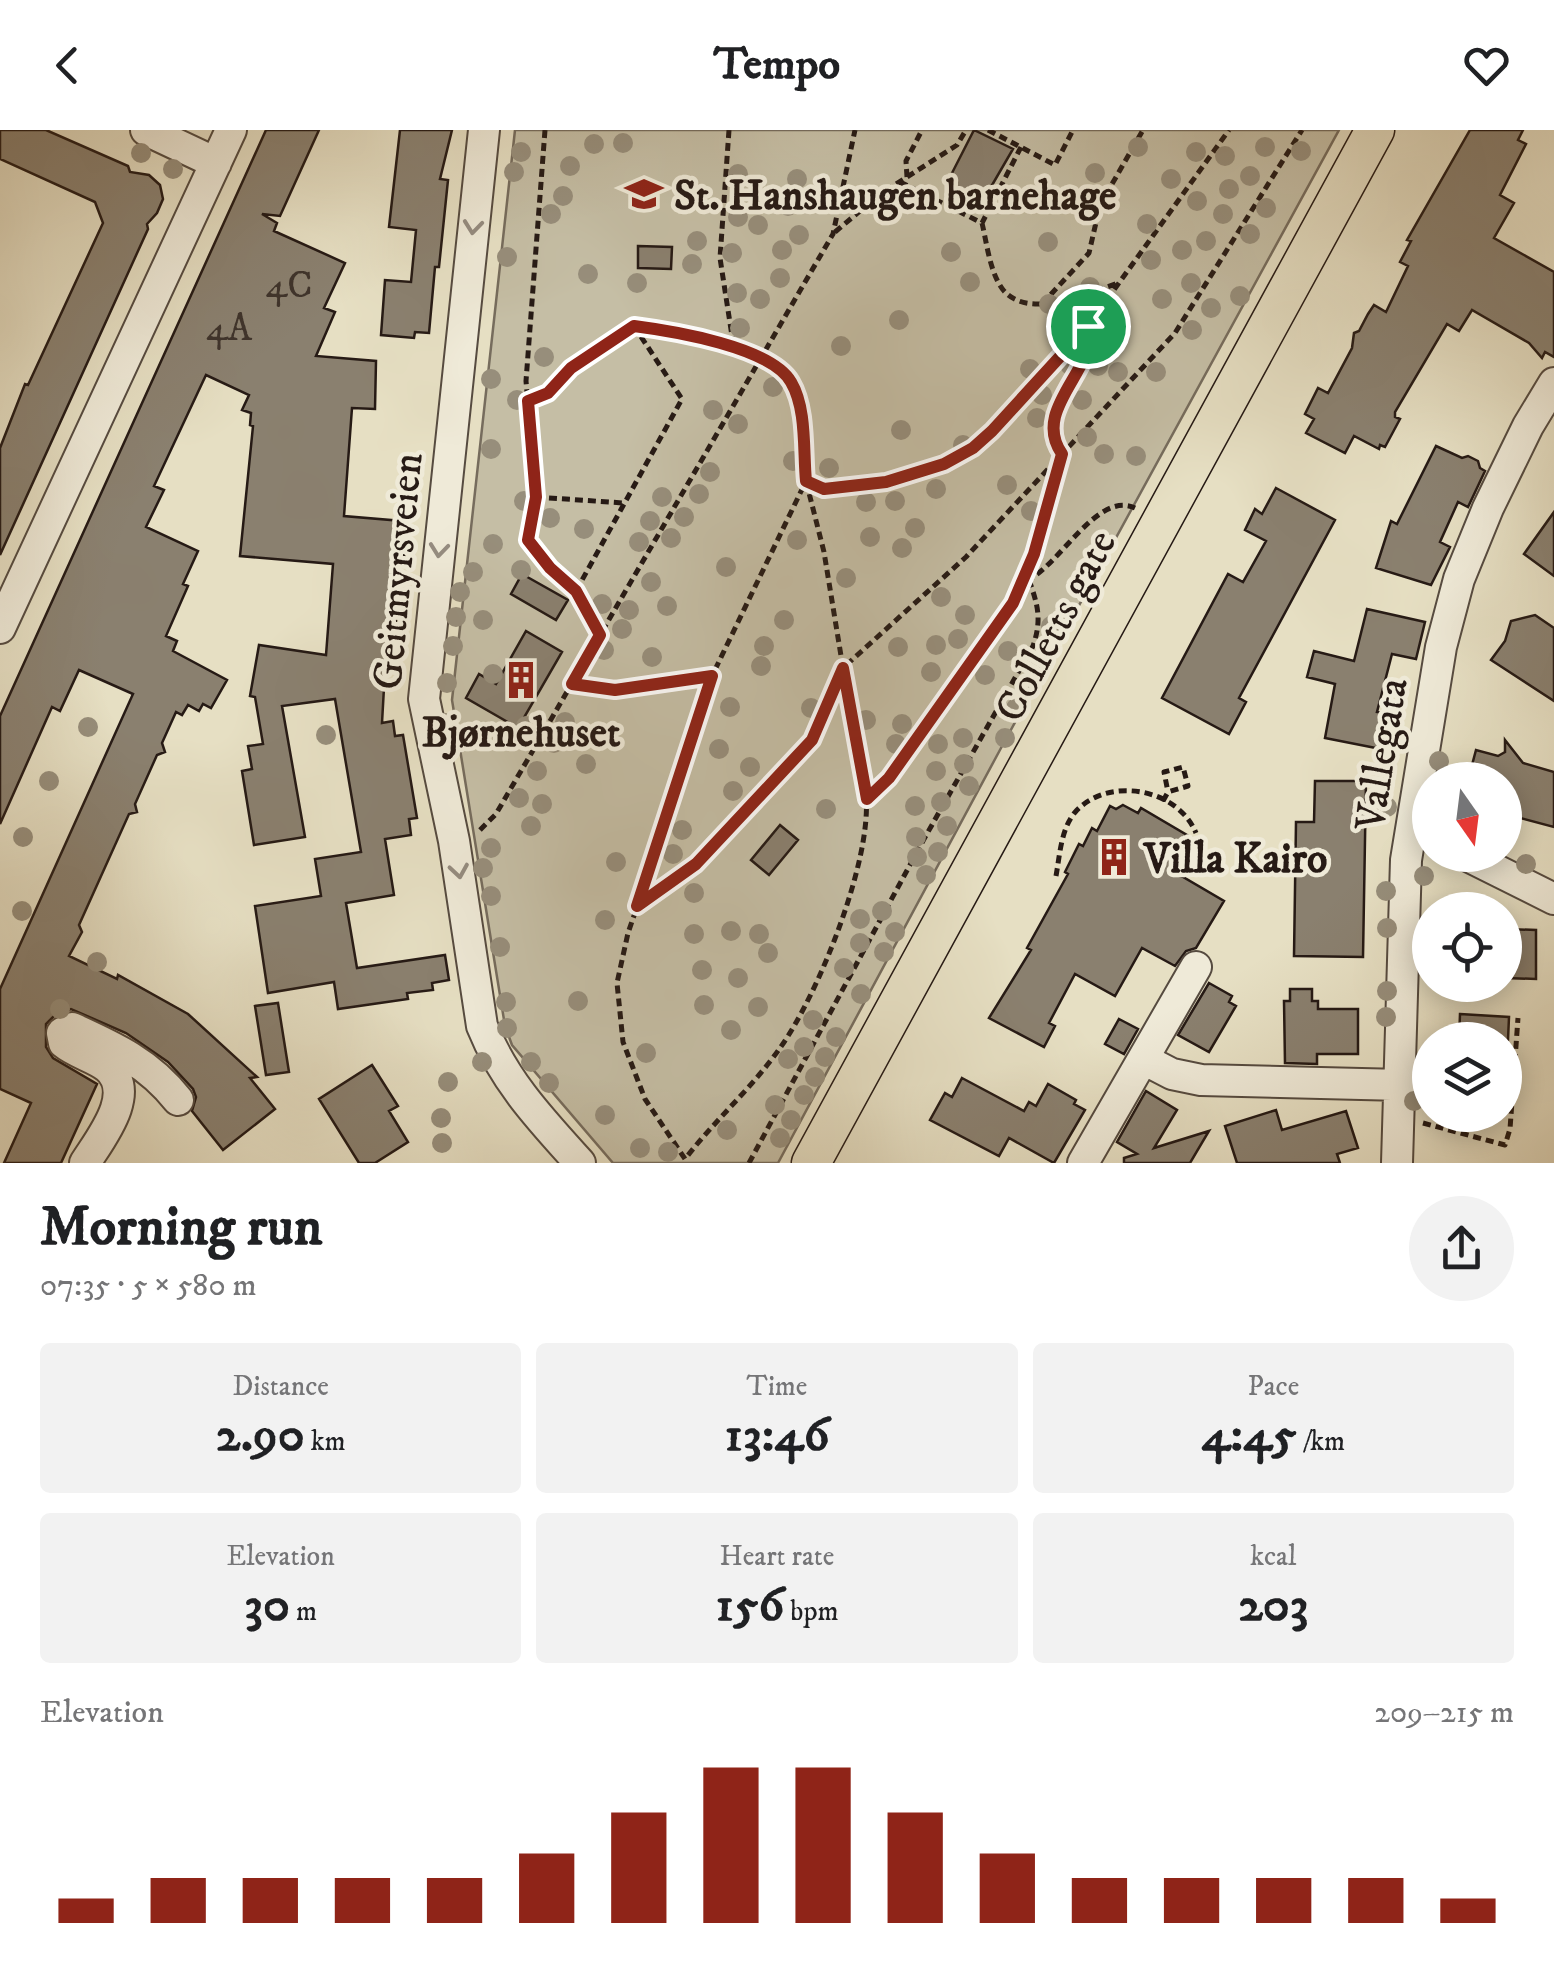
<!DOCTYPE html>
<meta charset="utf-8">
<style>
:root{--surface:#fff;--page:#f2f2f2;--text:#202124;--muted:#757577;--accent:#8f2418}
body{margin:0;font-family:"IM FELL DW Pica",serif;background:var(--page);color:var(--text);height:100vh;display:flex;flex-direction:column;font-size:38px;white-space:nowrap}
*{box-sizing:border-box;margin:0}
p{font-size:32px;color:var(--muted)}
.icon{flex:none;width:55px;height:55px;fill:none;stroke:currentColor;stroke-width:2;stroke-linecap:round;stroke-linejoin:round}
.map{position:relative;height:1033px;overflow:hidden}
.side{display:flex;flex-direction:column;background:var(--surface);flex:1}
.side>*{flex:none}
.needle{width:65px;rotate:166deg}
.fabs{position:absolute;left:1412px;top:632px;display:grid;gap:20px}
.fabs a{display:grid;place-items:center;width:110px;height:110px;border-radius:50%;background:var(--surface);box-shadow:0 5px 25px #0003;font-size:50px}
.pin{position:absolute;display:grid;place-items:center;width:85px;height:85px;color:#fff;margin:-42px;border:5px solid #fff;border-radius:50%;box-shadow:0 2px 10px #0007}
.round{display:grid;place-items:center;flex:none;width:105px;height:105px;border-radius:52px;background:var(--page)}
.head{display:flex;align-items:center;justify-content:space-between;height:170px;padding:0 40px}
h1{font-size:55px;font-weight:700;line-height:75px}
.figures{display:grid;grid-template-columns:repeat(3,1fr);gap:15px;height:170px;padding:10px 40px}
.figures div{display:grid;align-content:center;border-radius:10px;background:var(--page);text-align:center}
.figures b{font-size:50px;font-weight:700}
.figures small{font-size:28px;font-weight:400}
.figures p{font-size:28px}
.chart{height:280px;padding:20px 40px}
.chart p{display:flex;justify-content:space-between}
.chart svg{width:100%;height:180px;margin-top:10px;stroke:var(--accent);stroke-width:6}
header{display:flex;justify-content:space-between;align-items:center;height:130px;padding:0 40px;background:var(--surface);font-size:45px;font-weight:700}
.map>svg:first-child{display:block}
</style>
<header><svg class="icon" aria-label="back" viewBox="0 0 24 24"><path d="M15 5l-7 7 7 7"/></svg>Tempo<svg class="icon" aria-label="heart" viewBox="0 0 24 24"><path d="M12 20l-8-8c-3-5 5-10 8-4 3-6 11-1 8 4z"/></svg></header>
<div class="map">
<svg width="1554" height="1033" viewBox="0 0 1554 1033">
<rect width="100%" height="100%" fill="#e6dfc3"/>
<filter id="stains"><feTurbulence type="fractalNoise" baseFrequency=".002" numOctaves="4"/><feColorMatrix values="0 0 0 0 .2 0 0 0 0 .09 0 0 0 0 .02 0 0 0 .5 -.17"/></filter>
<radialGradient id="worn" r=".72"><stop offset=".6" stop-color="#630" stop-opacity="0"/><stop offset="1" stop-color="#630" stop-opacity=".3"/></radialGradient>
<path fill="#c5bea5" stroke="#766c5d" stroke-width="2.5" d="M 515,0 L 1339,0 L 1001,618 L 778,1033 L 613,1033 L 512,915 L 505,896 L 452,570 Z"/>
<path fill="#8a806f" stroke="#261a15" stroke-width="2.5" d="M 0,0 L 46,0 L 128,36 L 130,42 L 149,45 L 160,55 L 163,69 L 157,83 L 147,94 L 148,99 L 0,425 L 0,318 L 25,254 L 28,255 L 103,93 L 95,72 L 0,29 Z
M 266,0 L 319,0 L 280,86 L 262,84 L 277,93 L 274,101 L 345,133 L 324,178 L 335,182 L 316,226 L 376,231 L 375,279 L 352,278 L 344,386 L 402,391 L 402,396 L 406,397 L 404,429 L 396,428 L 390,491 L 396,491 L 391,541 L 385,540 L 382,593 L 393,591 L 395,606 L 403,605 L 417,688 L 409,689 L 411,705 L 385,709 L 394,765 L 346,773 L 357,838 L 445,825 L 449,850 L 432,853 L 433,860 L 407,863 L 408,869 L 338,879 L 334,852 L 268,863 L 255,776 L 321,766 L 315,729 L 361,722 L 335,569 L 282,576 L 305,707 L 254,715 L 242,641 L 252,639 L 248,616 L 263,614 L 255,567 L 250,566 L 259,515 L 326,525 L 333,434 L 240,426 L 253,296 L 250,295 L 251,283 L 242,280 L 249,265 L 206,245 L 154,356 L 164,360 L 146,397 L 198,421 L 183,454 L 188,456 L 166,506 L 177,511 L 173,521 L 227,550 L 211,578 L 203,574 L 199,581 L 188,575 L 182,585 L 176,582 L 162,613 L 165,622 L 157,625 L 135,674 L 137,682 L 129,684 L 79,795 L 82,802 L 69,826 L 117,849 L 118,845 L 188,884 L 257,947 L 250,948 L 275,979 L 223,1020 L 192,981 L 196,967 L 193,959 L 168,932 L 126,903 L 71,879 L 54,886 L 46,894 L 46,917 L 53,928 L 97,954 L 61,1033 L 4,1033 L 31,973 L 0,959 L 0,859 L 133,564 L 79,540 L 60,581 L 52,577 L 0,694 L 0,586 Z
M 400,0 L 452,0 L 440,49 L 448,50 L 439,137 L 435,137 L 429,203 L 415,202 L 414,208 L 381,205 L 385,150 L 411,152 L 416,100 L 389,97 Z
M 974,0 L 1013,19 L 984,69 L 970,62 L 959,66 L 952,43 Z
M 1470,0 L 1523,0 L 1518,10 L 1526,14 L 1500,65 L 1514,73 L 1494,108 L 1554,142 L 1554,227 L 1545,222 L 1542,228 L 1529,213 L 1472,180 L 1459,201 L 1447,194 L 1395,282 L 1395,287 L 1400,289 L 1385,317 L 1380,315 L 1379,319 L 1354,306 L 1345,323 L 1306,303 L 1314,289 L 1305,284 L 1318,258 L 1328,263 L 1352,218 L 1354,203 L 1359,201 L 1368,184 L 1374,175 L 1386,182 L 1408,136 L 1400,132 L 1411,111 L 1407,110 Z
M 638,116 L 672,117 L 671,139 L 638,138 Z
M 1436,316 L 1462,328 L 1468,326 L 1478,331 L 1480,338 L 1485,341 L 1468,377 L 1458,372 L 1440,412 L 1450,417 L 1431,455 L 1376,438 L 1391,391 L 1397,394 Z
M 1276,358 L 1335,390 L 1239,568 L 1246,572 L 1229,604 L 1162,568 L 1228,444 L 1243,452 L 1266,411 L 1245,400 L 1255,379 L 1262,384 Z
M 1554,382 L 1554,446 L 1524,424 Z
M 522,444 L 568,470 L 556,490 L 511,464 Z
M 1367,479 L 1425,492 L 1416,529 L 1392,524 L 1377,582 L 1403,586 L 1396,622 L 1325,608 L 1335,554 L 1307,547 L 1314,521 L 1354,531 Z
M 1535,485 L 1554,498 L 1554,571 L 1491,530 L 1505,511 L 1511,491 Z
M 526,501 L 562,522 L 518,598 L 466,568 L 479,544 L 496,554 Z
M 1505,610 L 1523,633 L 1554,642 L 1554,697 L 1505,684 L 1505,650 L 1468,650 L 1476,620 L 1498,626 L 1505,622 Z
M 1315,651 L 1366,651 L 1363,827 L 1294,826 L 1296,692 L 1314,692 Z
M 1123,675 L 1138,683 L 1141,678 L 1192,708 L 1173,741 L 1224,771 L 1196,818 L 1186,821 L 1175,836 L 1142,818 L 1115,866 L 1075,844 L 1049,893 L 1055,896 L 1044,917 L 989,888 L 1031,820 L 1027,818 L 1068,744 L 1065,742 L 1079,714 L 1083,716 L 1092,698 L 1097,701 L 1110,676 L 1116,679 Z
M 780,695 L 798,710 L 769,745 L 751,730 Z
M 1505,799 L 1536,800 L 1536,849 L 1505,848 Z
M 1209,853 L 1232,866 L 1229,872 L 1236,876 L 1209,922 L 1178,905 Z
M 1290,859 L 1312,859 L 1312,871 L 1318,871 L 1318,879 L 1358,879 L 1358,924 L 1317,924 L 1317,934 L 1285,933 L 1284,871 L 1290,871 Z
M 278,873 L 289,942 L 266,945 L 255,876 Z
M 1460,884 L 1509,887 L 1508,910 L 1459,910 Z
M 1119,889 L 1138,899 L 1124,924 L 1105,914 Z
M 372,935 L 398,976 L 389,981 L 408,1012 L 375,1033 L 359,1033 L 319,969 Z
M 962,948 L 1024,981 L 1029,972 L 1036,976 L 1048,954 L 1076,970 L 1074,974 L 1085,980 L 1054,1033 L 1009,1008 L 999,1026 L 930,990 L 945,963 L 952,967 Z
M 1146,961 L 1177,980 L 1154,1018 L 1209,1001 L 1190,1033 L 1124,1033 L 1124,1028 L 1137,1024 L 1117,1012 Z
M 1276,980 L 1282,1000 L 1346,981 L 1358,1018 L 1337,1024 L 1340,1033 L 1237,1033 L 1225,996 Z"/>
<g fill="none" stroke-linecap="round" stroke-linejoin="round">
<g stroke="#564b40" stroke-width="34">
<path id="minor" d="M 146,0 L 216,33
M 484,0 L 424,569 L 454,711 L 482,896 C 504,951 541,990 580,1033
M 0,498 L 231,0
M 1466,725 L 1554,769
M 1145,930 L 1172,944 L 1201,950 L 1402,955
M 85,1033 C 100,1009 138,963 107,937 C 94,927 76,923 64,913 L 62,903 L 72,898 C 114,917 149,933 178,970
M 1083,1033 L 1196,837
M 1397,1033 L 1406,730 L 1441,517 L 1459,449 L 1488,378 L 1528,296 L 1554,253"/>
</g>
<g stroke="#261a15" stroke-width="41">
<path id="major" d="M 811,1033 L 1375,0"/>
</g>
<path stroke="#261a15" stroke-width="5" stroke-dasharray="8 5" stroke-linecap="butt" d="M 545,0 L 526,251 L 536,367 L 529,410 L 549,438 L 576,461 L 600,505
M 729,0 L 720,128 L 734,219 L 762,226 L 791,250 L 800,278 L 806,351 L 824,422 L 843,538 L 966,427 L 1175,203 L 1302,0
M 988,0 L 1055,35 L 1073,0
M 907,47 L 906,31 L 922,0
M 900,52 L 982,93 L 1021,17
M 982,93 C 987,114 990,144 1004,161 C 1030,190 1089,163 1118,153
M 835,102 L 879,65 L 957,15 L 966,0
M 1042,174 L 1089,123 L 1100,75 L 1143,0
M 528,271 L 548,263 L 571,237 L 634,196
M 536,367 L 623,373
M 1026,451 C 1059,437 1097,360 1135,378
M 576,461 L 682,269 L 634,196 L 679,202 L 733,219
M 843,538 C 851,580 863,624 866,666 C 872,731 818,865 780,918 C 752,958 715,990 685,1029 L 645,969 L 623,912 L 617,853 L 628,803 L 637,777 L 696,734 L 812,610 Z
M 572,554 L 615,560 L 712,546
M 867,669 L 889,649 L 1013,473 L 1034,424 L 1062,325 C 1037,289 1077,244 1091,209 L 1088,196
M 1163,671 L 1168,662 L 1188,656 L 1183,637 L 1164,642 L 1168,662
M 480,700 L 496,684 L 833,104 L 855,0
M 1056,746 C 1060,724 1061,697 1077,680 C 1111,646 1178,659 1196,703
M 638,774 L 712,546 L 806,351 L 824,359 L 886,352 L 945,334 L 973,318 L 1088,196 L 1229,0
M 1423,993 L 1505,1015 L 1510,999 L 1518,888
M 749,1033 L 924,709 L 1033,516 C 1042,490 1038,475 1029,450"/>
<use href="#minor" stroke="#efead8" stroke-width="30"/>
<use href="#major" stroke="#e6dfc3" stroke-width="38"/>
</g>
<g fill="#978e7b">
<circle cx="623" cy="13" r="10"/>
<circle cx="594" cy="14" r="10"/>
<circle cx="1138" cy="17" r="10"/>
<circle cx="1265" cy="17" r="10"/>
<circle cx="1301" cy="21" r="10"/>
<circle cx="521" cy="22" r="10"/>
<circle cx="1196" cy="22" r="10"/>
<circle cx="141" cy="23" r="10"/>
<circle cx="1225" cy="26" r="10"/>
<circle cx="570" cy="36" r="10"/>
<circle cx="173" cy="39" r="10"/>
<circle cx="514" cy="42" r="10"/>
<circle cx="1095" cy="43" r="10"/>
<circle cx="738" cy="44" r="10"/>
<circle cx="1250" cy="46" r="10"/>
<circle cx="797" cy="49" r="10"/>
<circle cx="1171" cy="49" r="10"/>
<circle cx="1229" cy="59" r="10"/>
<circle cx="563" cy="66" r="10"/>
<circle cx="919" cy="68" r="10"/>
<circle cx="1197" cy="71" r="10"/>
<circle cx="762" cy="73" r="10"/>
<circle cx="788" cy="76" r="10"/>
<circle cx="1266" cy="78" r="10"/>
<circle cx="551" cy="84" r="10"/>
<circle cx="1223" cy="84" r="10"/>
<circle cx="738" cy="87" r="10"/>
<circle cx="1147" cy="94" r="10"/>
<circle cx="758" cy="95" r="10"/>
<circle cx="1250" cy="104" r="10"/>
<circle cx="799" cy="105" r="10"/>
<circle cx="697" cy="111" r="10"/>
<circle cx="1206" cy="111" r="10"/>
<circle cx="1048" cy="112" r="10"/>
<circle cx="782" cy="120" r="10"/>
<circle cx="1182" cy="120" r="10"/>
<circle cx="951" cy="122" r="10"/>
<circle cx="732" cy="123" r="10"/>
<circle cx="507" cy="127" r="10"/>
<circle cx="1151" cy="130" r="10"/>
<circle cx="692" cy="134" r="10"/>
<circle cx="588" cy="144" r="10"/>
<circle cx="780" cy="148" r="10"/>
<circle cx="970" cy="152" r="10"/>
<circle cx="637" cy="153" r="10"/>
<circle cx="1191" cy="153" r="10"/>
<circle cx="1090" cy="157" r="10"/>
<circle cx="737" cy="163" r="10"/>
<circle cx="1240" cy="166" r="10"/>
<circle cx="760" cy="169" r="10"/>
<circle cx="1162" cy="169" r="10"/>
<circle cx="1049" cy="174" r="10"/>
<circle cx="1211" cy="178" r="10"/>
<circle cx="1118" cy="188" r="10"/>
<circle cx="899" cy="190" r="10"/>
<circle cx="740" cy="198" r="10"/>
<circle cx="1192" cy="200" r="10"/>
<circle cx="841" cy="216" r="10"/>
<circle cx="544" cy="227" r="10"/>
<circle cx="1070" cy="235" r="10"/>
<circle cx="1098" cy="236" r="10"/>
<circle cx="1030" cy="239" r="10"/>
<circle cx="1118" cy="242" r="10"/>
<circle cx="1156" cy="242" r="10"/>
<circle cx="491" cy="249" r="10"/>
<circle cx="773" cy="257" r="10"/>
<circle cx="1042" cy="265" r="10"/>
<circle cx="517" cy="270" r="10"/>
<circle cx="1082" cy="270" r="10"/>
<circle cx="713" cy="280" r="10"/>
<circle cx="1037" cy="288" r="10"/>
<circle cx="738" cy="294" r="10"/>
<circle cx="901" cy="300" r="10"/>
<circle cx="1087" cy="307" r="10"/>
<circle cx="963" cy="315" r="10"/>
<circle cx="491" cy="319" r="10"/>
<circle cx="1104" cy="324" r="10"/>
<circle cx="1136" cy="326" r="10"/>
<circle cx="793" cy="331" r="10"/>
<circle cx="829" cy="338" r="10"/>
<circle cx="710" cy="342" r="10"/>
<circle cx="1007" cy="355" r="10"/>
<circle cx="936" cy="359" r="10"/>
<circle cx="699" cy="364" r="10"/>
<circle cx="662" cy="367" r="10"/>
<circle cx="524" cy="371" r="10"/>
<circle cx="895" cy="371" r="10"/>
<circle cx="866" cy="372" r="10"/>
<circle cx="1031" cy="381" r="10"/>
<circle cx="684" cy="387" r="10"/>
<circle cx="550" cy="388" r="10"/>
<circle cx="650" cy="391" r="10"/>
<circle cx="915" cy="398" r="10"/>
<circle cx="584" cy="399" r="10"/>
<circle cx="870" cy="407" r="10"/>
<circle cx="671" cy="408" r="10"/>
<circle cx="797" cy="410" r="10"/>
<circle cx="639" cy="412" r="10"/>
<circle cx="493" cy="414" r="10"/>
<circle cx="902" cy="418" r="10"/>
<circle cx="726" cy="437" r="10"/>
<circle cx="521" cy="440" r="10"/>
<circle cx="473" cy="442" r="10"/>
<circle cx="846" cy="448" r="10"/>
<circle cx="651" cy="452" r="10"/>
<circle cx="460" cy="462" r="10"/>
<circle cx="941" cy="467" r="10"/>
<circle cx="602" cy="474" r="10"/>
<circle cx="667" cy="476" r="10"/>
<circle cx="629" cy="480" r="10"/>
<circle cx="965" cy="485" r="10"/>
<circle cx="456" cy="487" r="10"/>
<circle cx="483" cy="490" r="10"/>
<circle cx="784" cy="490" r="10"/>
<circle cx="1051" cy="496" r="10"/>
<circle cx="622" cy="499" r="10"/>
<circle cx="958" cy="509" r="10"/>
<circle cx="936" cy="515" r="10"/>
<circle cx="453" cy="516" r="10"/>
<circle cx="764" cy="516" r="10"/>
<circle cx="898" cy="517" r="10"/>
<circle cx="604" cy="520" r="10"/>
<circle cx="1008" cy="521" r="10"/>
<circle cx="652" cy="527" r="10"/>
<circle cx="761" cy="536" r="10"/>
<circle cx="931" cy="542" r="10"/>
<circle cx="493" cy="544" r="10"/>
<circle cx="985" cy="545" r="10"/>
<circle cx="447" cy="553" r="10"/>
<circle cx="1027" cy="558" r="10"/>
<circle cx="730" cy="577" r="10"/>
<circle cx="811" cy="578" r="10"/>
<circle cx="1016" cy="578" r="10"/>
<circle cx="866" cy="590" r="10"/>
<circle cx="565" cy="592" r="10"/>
<circle cx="446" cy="593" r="10"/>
<circle cx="902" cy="594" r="10"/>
<circle cx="526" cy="596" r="10"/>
<circle cx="88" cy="597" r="10"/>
<circle cx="326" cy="605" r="10"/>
<circle cx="963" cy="608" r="10"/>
<circle cx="1005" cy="608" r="10"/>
<circle cx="554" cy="613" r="10"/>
<circle cx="896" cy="614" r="10"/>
<circle cx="938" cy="614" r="10"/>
<circle cx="719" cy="619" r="10"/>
<circle cx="1439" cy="631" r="10"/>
<circle cx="586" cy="634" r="10"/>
<circle cx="964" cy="634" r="10"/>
<circle cx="750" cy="637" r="10"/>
<circle cx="537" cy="641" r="10"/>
<circle cx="936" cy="641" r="10"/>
<circle cx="49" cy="651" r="10"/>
<circle cx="969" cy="656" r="10"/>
<circle cx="733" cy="661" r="10"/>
<circle cx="519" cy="668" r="10"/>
<circle cx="941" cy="672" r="10"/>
<circle cx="542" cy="674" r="10"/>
<circle cx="915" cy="676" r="10"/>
<circle cx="1387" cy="677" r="10"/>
<circle cx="826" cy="679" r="10"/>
<circle cx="531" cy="696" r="10"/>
<circle cx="947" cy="696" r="10"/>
<circle cx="682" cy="700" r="10"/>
<circle cx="23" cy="707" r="10"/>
<circle cx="916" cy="707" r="10"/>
<circle cx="491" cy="718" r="10"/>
<circle cx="938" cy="722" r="10"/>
<circle cx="673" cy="724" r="10"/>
<circle cx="917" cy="727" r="10"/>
<circle cx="616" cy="732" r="10"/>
<circle cx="1526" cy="734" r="10"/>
<circle cx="483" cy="738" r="10"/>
<circle cx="926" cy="745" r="10"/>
<circle cx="1424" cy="746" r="10"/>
<circle cx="1386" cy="761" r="10"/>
<circle cx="694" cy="763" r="10"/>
<circle cx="491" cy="766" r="10"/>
<circle cx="22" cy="781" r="10"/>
<circle cx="882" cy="781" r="10"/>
<circle cx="860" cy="789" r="10"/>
<circle cx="605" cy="790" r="10"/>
<circle cx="1387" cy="798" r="10"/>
<circle cx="731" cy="801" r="10"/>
<circle cx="895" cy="802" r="10"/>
<circle cx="694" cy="804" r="10"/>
<circle cx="759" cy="804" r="10"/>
<circle cx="860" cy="813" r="10"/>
<circle cx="500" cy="817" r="10"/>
<circle cx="884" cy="822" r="10"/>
<circle cx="768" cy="823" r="10"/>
<circle cx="97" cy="832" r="10"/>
<circle cx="844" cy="838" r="10"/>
<circle cx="702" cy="840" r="10"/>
<circle cx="738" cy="848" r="10"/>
<circle cx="1387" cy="861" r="10"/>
<circle cx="861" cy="864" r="10"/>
<circle cx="578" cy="871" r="10"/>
<circle cx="506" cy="872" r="10"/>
<circle cx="704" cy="875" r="10"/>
<circle cx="758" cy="877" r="10"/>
<circle cx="60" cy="879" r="10"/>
<circle cx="1386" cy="887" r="10"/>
<circle cx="813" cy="890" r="10"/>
<circle cx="507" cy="898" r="10"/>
<circle cx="731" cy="900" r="10"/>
<circle cx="836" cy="907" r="10"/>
<circle cx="804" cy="917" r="10"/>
<circle cx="646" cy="923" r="10"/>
<circle cx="825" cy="927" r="10"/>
<circle cx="788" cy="929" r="10"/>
<circle cx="482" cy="932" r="10"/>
<circle cx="531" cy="932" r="10"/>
<circle cx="815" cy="947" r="10"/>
<circle cx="448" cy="952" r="10"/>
<circle cx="549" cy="953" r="10"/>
<circle cx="804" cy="965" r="10"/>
<circle cx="1414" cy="971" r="10"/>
<circle cx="775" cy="975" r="10"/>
<circle cx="605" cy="985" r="10"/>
<circle cx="441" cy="988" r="10"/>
<circle cx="791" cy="990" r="10"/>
<circle cx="727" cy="1000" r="10"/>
<circle cx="780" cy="1008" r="10"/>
<circle cx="442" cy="1013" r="10"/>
<circle cx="640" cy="1018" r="10"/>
<circle cx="668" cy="1022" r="10"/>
</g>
<defs><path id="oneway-chevron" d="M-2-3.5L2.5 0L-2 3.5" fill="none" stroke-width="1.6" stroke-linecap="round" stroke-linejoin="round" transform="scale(2.5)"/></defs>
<g stroke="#958c80">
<use href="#oneway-chevron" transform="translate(473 97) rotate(96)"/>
<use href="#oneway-chevron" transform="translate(439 420) rotate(96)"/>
<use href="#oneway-chevron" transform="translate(459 741) rotate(81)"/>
</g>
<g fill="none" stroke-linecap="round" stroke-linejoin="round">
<g stroke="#fff" stroke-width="20">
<path id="route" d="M 634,196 C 673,201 771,217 791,252 C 807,279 803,321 806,351 L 824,359 L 886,352 L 944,334 L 973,318 L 992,301 L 1088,196 L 1091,201 C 1091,244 1032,281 1062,324 L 1034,424 L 1013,473 L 889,648 L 867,669 L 843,538 L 812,610 L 696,734 L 637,776 L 712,546 L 615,560 L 572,554 L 600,505 L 576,461 L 550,438 L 528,410 L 536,367 L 528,271 L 548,263 L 571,238 Z"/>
</g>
<use href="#route" stroke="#8f2418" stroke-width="12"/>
</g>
<defs>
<g id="school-bare" transform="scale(3)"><path d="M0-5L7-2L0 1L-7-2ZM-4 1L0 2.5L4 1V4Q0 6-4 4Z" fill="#8f2418" stroke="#efead8" stroke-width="2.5" paint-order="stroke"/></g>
<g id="building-bare" transform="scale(3)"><path d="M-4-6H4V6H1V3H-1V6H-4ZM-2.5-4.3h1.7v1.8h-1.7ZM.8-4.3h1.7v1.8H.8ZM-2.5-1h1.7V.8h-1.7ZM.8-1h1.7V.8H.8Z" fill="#8f2418" stroke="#efead8" stroke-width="2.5" paint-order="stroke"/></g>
</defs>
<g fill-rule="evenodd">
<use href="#school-bare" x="644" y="64"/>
<use href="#building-bare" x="521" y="550"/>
<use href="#building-bare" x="1114" y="727"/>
</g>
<g text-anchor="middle" stroke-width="9" stroke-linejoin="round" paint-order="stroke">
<g font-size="38" fill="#3f342c">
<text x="289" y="167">4C</text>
<text x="229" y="210">4A</text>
</g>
<g font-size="42" font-weight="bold" fill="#261a15" stroke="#efead8" text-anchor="start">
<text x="674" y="79">St. Hanshaugen barnehage</text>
<text x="521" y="616" text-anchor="middle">Bjørnehuset</text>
<text x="1144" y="742">Villa Kairo</text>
</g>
<g font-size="42" fill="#261a15" stroke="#efead8">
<text transform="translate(396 441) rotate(-85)" y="15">Geitmyrsveien</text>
<text transform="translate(1054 495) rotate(-62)" y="15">Colletts gate</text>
<text transform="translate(1380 624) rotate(-81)" y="15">Vallegata</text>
</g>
</g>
<rect width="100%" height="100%" filter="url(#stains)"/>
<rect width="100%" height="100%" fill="url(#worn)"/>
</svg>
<div class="fabs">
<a><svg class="needle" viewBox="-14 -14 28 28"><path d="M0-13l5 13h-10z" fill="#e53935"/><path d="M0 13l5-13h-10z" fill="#757577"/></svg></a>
<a><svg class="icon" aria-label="locate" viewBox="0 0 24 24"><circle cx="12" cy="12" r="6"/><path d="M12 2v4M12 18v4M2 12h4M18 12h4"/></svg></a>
<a><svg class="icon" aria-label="layers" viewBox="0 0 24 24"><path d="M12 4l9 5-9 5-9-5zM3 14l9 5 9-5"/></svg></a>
</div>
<div class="pin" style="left:1088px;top:196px;background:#1e9e55"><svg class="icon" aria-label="arrive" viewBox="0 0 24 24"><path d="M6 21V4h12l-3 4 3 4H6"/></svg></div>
</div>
<section class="side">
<div class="head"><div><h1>Morning run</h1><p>07:35 · 5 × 580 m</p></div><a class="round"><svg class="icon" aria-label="share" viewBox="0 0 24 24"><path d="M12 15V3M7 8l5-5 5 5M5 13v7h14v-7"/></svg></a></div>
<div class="figures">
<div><p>Distance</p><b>2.90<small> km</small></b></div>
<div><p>Time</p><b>13:46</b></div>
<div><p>Pace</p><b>4:45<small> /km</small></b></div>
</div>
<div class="figures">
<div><p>Elevation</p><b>30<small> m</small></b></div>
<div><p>Heart rate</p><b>156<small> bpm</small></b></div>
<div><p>kcal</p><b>203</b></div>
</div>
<div class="chart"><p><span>Elevation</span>209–215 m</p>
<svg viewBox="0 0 160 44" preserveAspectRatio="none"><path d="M5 44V38M15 44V33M25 44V33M35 44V33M45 44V33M55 44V27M65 44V17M75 44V6M85 44V6M95 44V17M105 44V27M115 44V33M125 44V33M135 44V33M145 44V33M155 44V38"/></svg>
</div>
</section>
